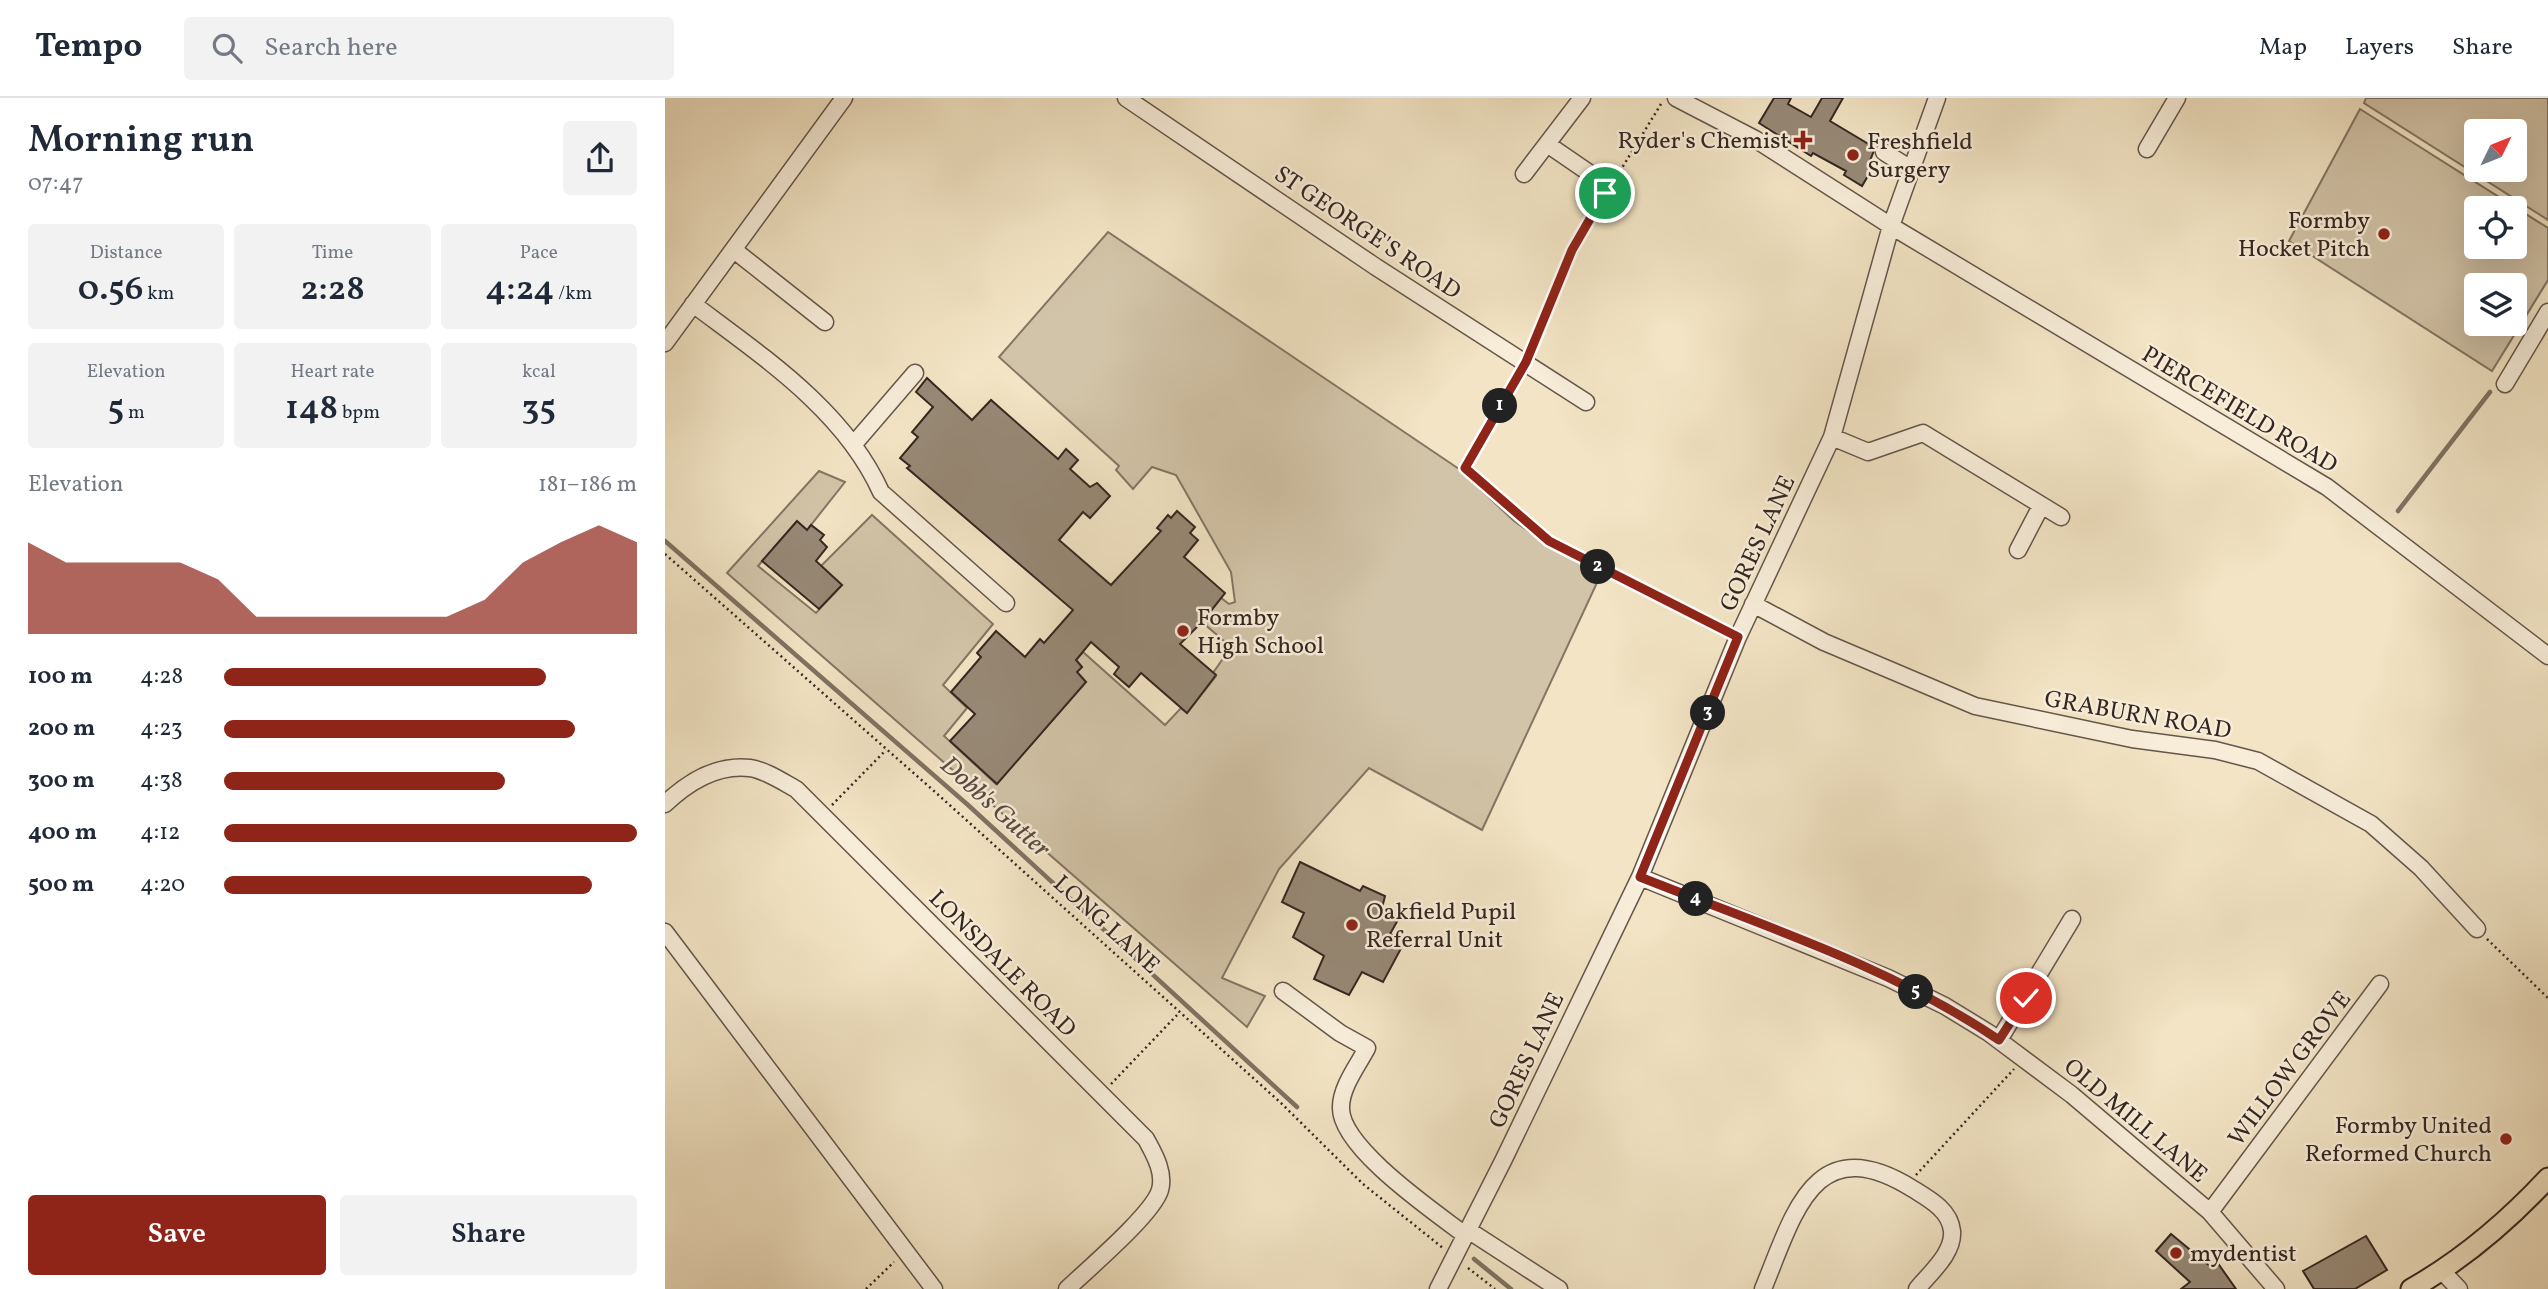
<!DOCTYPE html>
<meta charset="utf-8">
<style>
:root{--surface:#fff;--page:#f2f2f3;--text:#1f2937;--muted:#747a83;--line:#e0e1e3;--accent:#8f2418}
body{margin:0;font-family:Vollkorn,serif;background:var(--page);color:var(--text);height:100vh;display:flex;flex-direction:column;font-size:26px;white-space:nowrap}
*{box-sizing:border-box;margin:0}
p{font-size:23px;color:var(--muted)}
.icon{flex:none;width:38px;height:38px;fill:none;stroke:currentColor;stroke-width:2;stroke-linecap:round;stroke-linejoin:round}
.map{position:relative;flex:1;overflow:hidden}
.sheet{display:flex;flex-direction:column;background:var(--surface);width:665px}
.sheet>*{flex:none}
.needle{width:46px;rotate:47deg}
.fabs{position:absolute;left:1799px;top:21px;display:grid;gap:14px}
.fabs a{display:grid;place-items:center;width:63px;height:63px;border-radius:7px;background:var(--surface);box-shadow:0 7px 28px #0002;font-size:35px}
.pin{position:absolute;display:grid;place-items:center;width:60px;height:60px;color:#fff;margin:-30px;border:4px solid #fff;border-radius:50%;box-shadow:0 2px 7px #0007}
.km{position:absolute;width:35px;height:35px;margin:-18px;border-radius:50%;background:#222;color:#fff;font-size:19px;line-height:35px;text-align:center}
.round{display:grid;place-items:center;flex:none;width:74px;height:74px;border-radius:7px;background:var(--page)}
.headline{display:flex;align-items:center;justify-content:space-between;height:119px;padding:0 28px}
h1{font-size:38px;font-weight:600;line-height:52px}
.figures{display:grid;grid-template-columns:repeat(3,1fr);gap:10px;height:119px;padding:7px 28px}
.figures div{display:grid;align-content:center;border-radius:7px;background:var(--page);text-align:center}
.figures b{font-size:35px;font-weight:600}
.figures small{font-size:19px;font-weight:400}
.figures p{font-size:19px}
.chart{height:196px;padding:14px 28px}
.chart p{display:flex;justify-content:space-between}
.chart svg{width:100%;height:126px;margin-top:7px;fill:var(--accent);opacity:.7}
.action{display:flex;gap:14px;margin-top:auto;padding:14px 28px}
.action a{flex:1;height:80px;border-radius:7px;background:var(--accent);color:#fff;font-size:28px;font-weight:600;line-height:80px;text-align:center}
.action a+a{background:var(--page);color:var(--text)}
ul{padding:0 28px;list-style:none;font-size:23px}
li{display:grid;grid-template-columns:112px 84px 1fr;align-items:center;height:52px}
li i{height:18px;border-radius:9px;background:var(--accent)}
header{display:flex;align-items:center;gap:42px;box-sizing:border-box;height:98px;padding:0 35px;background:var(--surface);border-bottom:2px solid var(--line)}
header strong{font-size:33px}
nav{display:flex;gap:38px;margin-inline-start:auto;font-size:24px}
.search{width:490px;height:63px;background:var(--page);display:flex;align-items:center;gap:18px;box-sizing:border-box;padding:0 24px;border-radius:7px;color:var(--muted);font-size:26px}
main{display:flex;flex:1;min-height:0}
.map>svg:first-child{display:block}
</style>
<header>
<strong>Tempo</strong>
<div class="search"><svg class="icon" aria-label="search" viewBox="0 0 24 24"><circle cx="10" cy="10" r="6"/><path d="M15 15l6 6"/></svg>Search here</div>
<nav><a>Map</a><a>Layers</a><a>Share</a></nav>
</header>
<main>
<section class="sheet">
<div class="headline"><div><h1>Morning run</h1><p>07:47</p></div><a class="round"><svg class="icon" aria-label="share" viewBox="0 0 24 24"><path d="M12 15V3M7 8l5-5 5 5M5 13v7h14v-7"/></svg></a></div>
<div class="figures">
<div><p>Distance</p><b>0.56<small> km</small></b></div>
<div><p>Time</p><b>2:28</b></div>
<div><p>Pace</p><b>4:24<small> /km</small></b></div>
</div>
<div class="figures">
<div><p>Elevation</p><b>5<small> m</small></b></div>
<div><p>Heart rate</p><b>148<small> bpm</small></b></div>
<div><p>kcal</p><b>35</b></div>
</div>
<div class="chart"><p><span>Elevation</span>181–186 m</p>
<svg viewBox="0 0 160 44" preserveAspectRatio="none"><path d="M0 44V12L10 19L20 19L30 19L40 19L50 25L60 38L70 38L80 38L90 38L100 38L110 38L120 32L130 19L140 12L150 6L160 12V44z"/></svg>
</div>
<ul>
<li><b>100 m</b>4:28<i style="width:78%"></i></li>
<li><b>200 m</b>4:23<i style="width:85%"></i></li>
<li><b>300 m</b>4:38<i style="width:68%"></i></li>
<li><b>400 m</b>4:12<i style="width:100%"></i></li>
<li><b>500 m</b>4:20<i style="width:89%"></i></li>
</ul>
<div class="action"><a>Save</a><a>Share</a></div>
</section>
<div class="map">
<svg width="1883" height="1191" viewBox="0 0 1883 1191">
<rect width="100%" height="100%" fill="#f2e4c4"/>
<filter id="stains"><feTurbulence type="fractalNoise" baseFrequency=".00286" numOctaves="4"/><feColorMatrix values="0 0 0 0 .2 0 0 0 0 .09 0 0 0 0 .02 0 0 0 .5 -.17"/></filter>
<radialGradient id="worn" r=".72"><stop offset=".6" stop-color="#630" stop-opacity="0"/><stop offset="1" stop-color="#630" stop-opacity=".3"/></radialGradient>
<path fill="#d2c4a8" stroke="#837664" stroke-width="2" fill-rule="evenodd" d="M 1701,0 L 1883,0 L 1883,122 L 1699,5 ZM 1850,33 L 1850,72 L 1811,72 L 1811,33 Z
M 1695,11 L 1883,130 L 1883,182 L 1827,273 L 1624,143 ZM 1850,110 L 1850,149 L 1811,149 L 1811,110 ZM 1850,187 L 1850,226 L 1811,226 L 1811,187 Z
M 443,134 L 794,371 L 849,423 L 893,454 L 937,474 L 817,732 L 704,670 L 614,771 L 557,880 L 600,898 L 582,929 L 62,475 L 154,373 L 180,384 L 142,432 L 132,424 L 93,468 L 151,515 L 177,487 L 156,468 L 207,417 L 328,526 L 278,587 L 302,610 L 279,638 L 331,686 L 421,584 L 412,574 L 417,569 L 411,562 L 418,554 L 500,627 L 516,610 L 522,615 L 551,578 L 548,575 L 566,549 L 537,524 L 556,500 L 564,506 L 570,504 L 566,474 L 511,377 L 487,369 L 468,391 L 451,372 L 454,368 L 334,259 Z"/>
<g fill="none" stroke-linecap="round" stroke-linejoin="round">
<path stroke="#7f7262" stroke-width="4.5" d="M 1733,413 L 1825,294
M 0,443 L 303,707 L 632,1009
M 809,1161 L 846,1191"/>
</g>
<path fill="#978976" stroke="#342721" stroke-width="2" d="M 1109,0 L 1126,0 L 1123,6 L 1146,19 L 1157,0 L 1178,0 L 1165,23 L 1210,50 L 1203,68 L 1207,71 L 1197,88 L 1179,77 L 1181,73 L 1148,55 L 1146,58 L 1094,25 Z
M 262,280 L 307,322 L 326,302 L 393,361 L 401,351 L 413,362 L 405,371 L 425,389 L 432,385 L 445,398 L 425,420 L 418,414 L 394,442 L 446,487 L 496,433 L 492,430 L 503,417 L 506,420 L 512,413 L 530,429 L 525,435 L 533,442 L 519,459 L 560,495 L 537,524 L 515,546 L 551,577 L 522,615 L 476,575 L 464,589 L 449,576 L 454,569 L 426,544 L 411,562 L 417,569 L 412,574 L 421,584 L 332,686 L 285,643 L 310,616 L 286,594 L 316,559 L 312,555 L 331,533 L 360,559 L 375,541 L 379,545 L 408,512 L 242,370 L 245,368 L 235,360 L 253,339 L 247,334 L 268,309 L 251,294 Z
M 132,423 L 142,432 L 146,427 L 159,437 L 155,442 L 162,449 L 151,463 L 177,487 L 154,511 L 97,463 Z
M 635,764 L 695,793 L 698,788 L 720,798 L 717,810 L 734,820 L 725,836 L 740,843 L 718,884 L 697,874 L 684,897 L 649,881 L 659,858 L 628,839 L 639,815 L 617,804 Z
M 1506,1136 L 1546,1169 L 1552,1164 L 1571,1191 L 1516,1191 L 1525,1184 L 1491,1153 Z
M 1701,1138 L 1722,1172 L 1690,1191 L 1649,1191 L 1638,1173 Z"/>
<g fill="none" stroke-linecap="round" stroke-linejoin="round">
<g stroke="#64564a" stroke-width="19">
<path id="minor" d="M 461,0 L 711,169 L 921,304
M 1011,0 L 1090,41 L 1226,128 L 1662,389 L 1883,558
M 882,46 L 936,83
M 1482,51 L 1512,0
M 1219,54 L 1246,71
M 859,76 L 917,0
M 69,152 L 160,224
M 28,206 C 98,259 179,312 216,394 L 341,505
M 0,245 L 179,0
M 1840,286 L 1883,214
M 1167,339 L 1203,354 L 1258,335 L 1396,419
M 188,347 L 250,275
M 1353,452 L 1376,408
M 1088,506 L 1159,544 L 1310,608 L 1467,641 L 1550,652 L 1593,663 L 1706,726 L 1756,770 L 1812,831
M 0,706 C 23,684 51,666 85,670 C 100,672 118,684 131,691 L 481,1041 C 489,1056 500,1074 495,1092 C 488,1116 423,1171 402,1191
M 975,779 L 1223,880 L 1280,908 L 1324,935 L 1407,997 L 1545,1114 L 1611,1191
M 0,834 L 269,1191
M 618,893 L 675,935 L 702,950 C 693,967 676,989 676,1009 C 674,1049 770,1114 800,1137
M 1334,942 L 1407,821
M 1545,1114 L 1715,886
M 803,1132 L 894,1191
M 1777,1173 L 1794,1191
M 773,1191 L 838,1063 L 975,779 L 1073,539 L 1167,339 L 1226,128 L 1272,0
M 1098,1191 C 1129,1116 1149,1029 1248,1091 C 1264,1101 1285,1112 1287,1133 C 1289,1155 1265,1175 1252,1191"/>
</g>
<g stroke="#342721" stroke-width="23">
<path id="major" d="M 1746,1191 C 1799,1161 1842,1124 1883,1080"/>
</g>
<path stroke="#342721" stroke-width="2.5" stroke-dasharray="2 3.5" stroke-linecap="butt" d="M 952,78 L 996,6
M 867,250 L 907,152 L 939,98
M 853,278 L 800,370 L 884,443 L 1058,531
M 0,456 L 269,693 L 616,1005 L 698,1086 L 778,1150
M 167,707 L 221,652
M 1822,841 L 1883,900
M 446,986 L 514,915
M 1251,1077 L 1349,971
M 803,1170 L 830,1191
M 201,1191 L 229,1164"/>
<use href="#minor" stroke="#f7edd9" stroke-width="16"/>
<use href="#major" stroke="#f2e4c4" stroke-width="19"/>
</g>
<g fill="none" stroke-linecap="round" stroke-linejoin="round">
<g stroke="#fff" stroke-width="14">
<path id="route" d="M 940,95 L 907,152 L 861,264 L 800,370 L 884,443 L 1073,539 L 975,779 C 1096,827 1225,868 1334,942 L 1361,900"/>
</g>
<use href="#route" stroke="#8f2418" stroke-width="9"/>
</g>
<g fill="#8f2418" stroke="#f7edd9" stroke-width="2.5">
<path d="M1134.5 31.5h7v7h7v7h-7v7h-7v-7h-7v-7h7z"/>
<circle cx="1188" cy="57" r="7"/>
<circle cx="1719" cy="136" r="7"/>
<circle cx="518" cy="533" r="7"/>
<circle cx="687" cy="827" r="7"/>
<circle cx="1841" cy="1041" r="7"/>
<circle cx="1511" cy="1155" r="7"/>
</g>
<g text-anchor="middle" stroke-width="5" stroke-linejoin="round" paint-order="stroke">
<g font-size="24" fill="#342721" stroke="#f7edd9" text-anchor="start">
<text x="1124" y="50" text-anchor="end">Ryder's Chemist</text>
<text x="1202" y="51">Freshfield<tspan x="1202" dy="28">Surgery</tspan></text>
<text x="1705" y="130" text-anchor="end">Formby<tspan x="1705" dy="28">Hocket Pitch</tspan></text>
<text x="532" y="527">Formby<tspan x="532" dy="28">High School</tspan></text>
<text x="701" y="821">Oakfield Pupil<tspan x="701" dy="28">Referral Unit</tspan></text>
<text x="1827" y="1035" text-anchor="end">Formby United<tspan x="1827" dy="28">Reformed Church</tspan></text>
<text x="1525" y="1163">mydentist</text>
</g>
<g font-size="24" fill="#342721" stroke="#f7edd9">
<text transform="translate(703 134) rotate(34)" y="8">ST GEORGE'S ROAD</text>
<text transform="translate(1575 311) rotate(31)" y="8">PIERCEFIELD ROAD</text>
<text transform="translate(1092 445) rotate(-65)" y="8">GORES LANE</text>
<text transform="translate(1473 616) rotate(10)" y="8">GRABURN ROAD</text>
<text transform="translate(442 826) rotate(42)" y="8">LONG LANE</text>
<text transform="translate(338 865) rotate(45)" y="8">LONSDALE ROAD</text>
<text transform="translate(861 962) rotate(-65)" y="8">GORES LANE</text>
<text transform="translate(1624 970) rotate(-53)" y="8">WILLOW GROVE</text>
<text transform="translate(1471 1022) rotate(40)" y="8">OLD MILL LANE</text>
</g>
<g font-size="26" font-style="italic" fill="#5a4c41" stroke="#f7edd9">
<text transform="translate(331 708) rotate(42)" y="9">Dobb's Gutter</text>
</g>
</g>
<rect width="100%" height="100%" filter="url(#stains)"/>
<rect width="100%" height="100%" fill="url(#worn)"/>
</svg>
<div class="fabs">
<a><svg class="needle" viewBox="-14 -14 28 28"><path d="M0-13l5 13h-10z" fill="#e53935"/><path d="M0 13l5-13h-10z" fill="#747a83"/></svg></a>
<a><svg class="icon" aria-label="locate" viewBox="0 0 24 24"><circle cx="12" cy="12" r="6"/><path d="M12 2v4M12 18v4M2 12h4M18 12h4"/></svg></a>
<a><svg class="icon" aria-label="layers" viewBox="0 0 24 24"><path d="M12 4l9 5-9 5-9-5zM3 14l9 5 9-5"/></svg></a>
</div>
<div class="pin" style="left:940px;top:95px;background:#1e9e55"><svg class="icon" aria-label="arrive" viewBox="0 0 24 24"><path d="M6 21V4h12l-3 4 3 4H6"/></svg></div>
<div class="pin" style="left:1361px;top:900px;background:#d93025"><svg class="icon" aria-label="check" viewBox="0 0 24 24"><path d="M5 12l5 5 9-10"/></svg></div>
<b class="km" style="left:835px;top:308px">1</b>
<b class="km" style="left:933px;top:469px">2</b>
<b class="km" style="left:1043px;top:615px">3</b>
<b class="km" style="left:1031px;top:801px">4</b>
<b class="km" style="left:1251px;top:894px">5</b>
</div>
</main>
